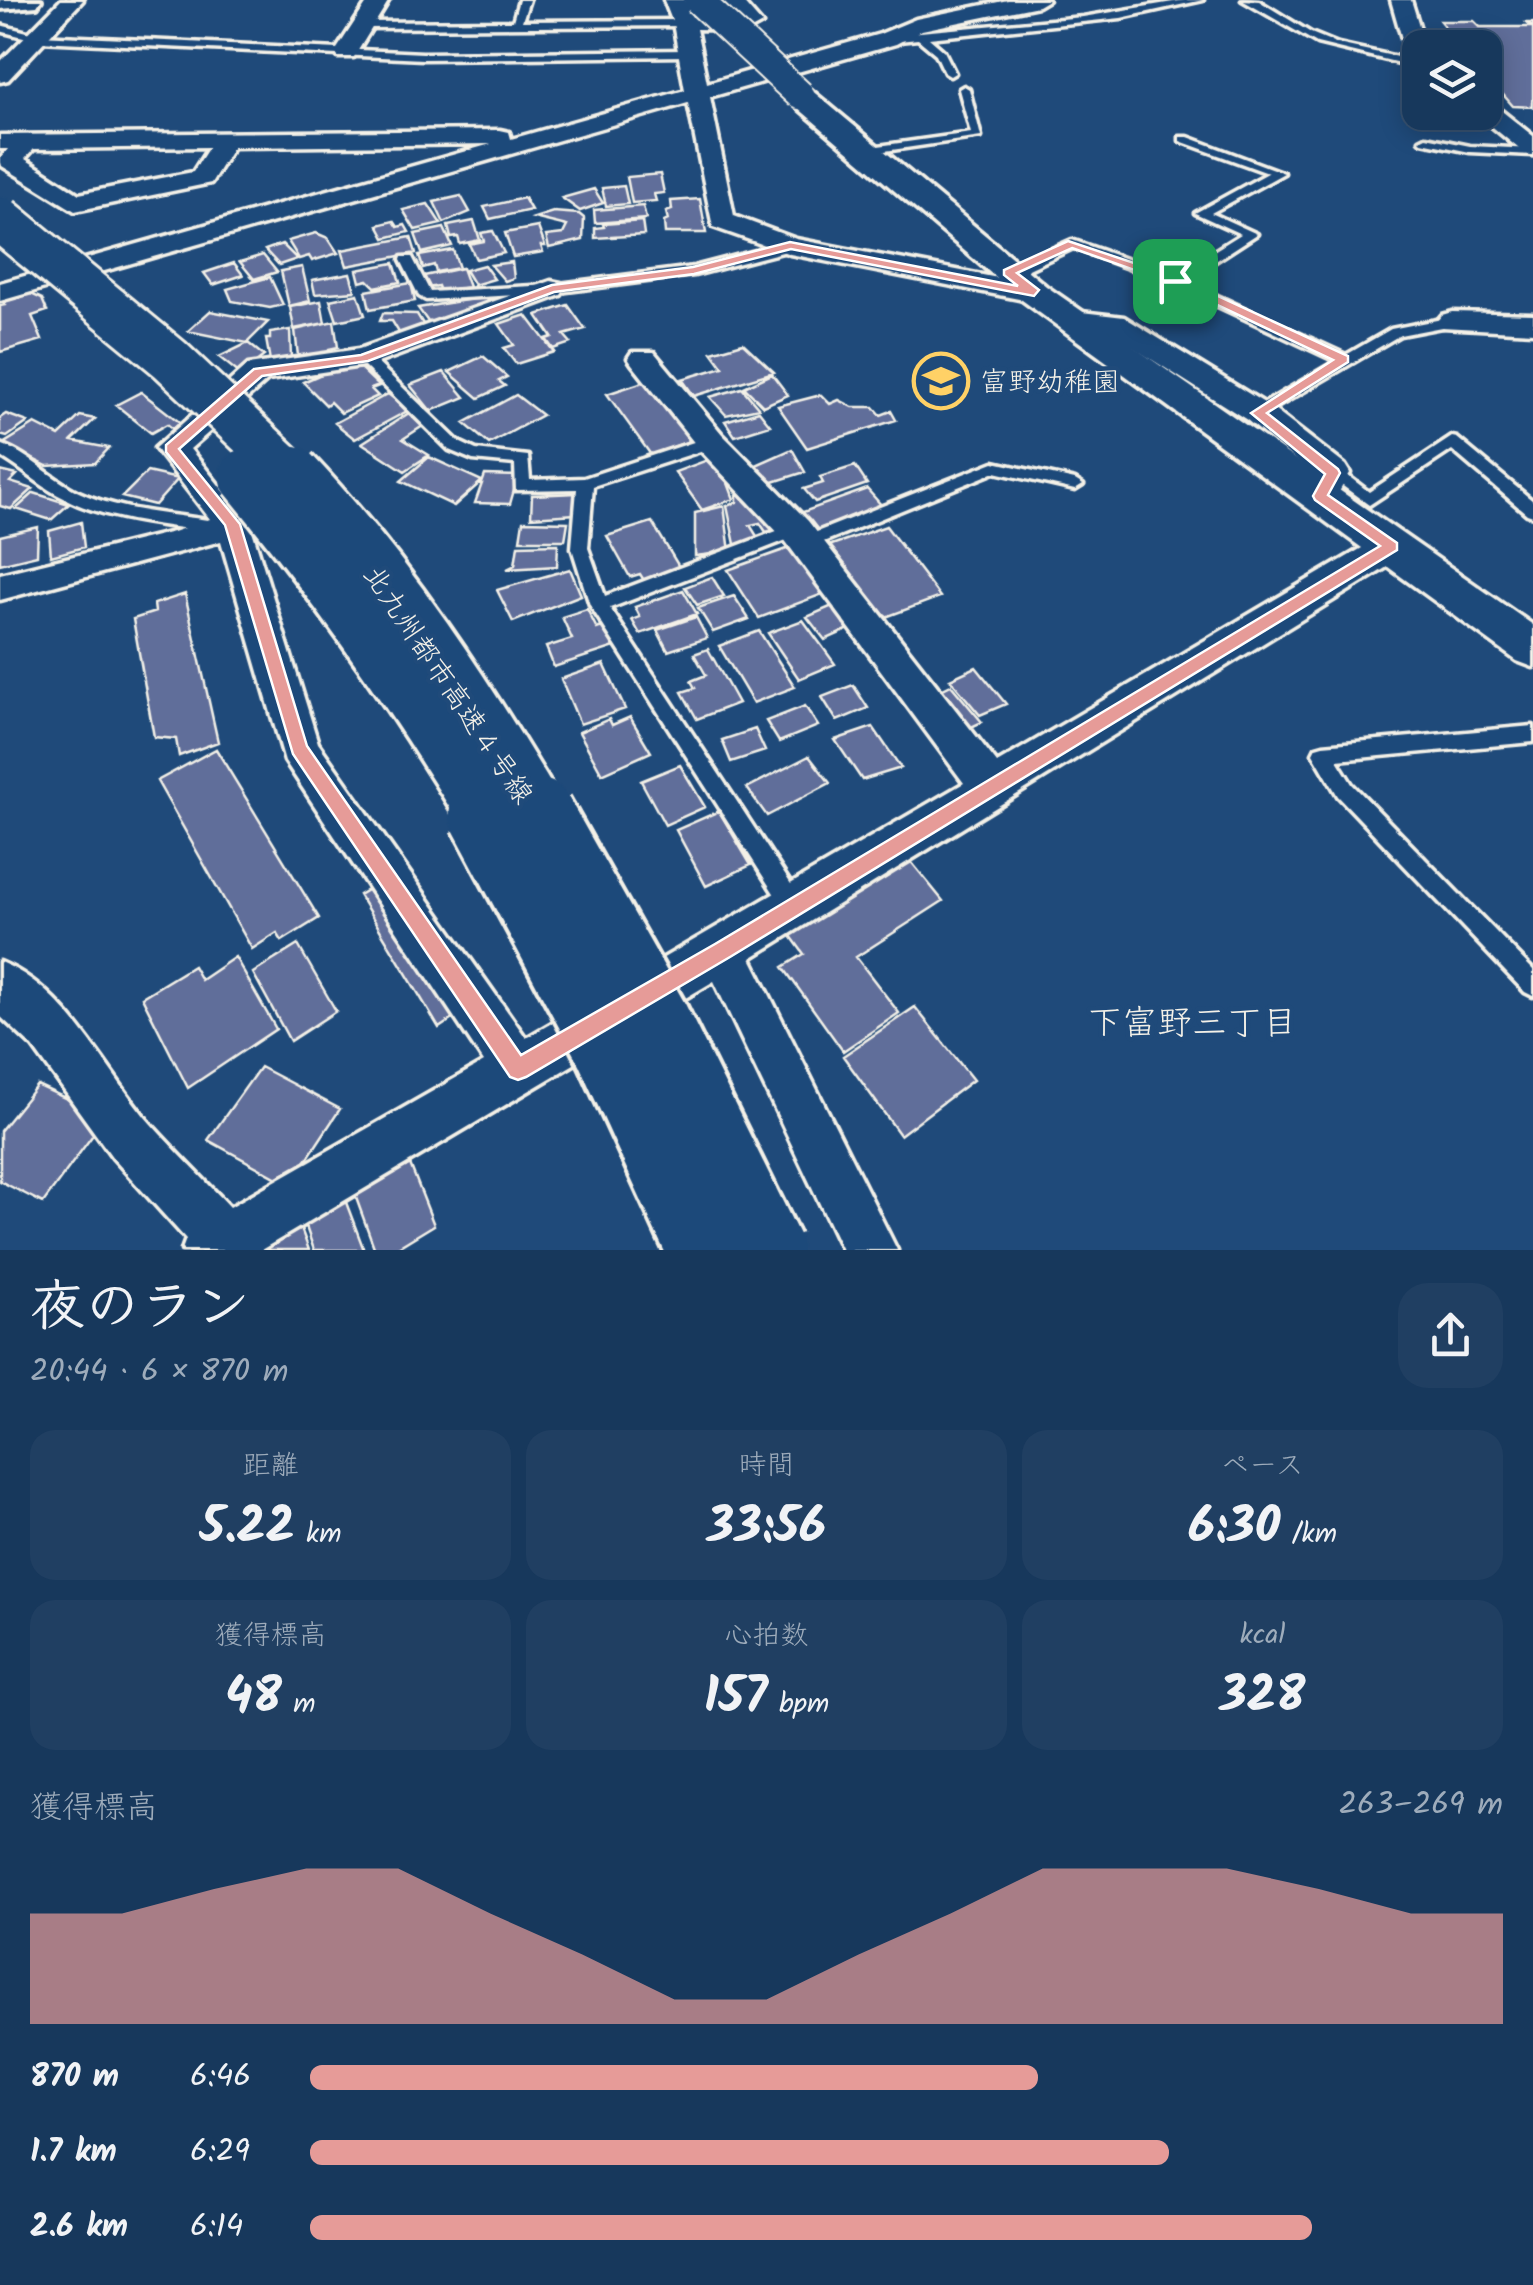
<!DOCTYPE html>
<html lang="ja">
<meta charset="utf-8">
<style>
:root{--surface:#17385c;--page:#203f62;--text:#f1f3f6;--muted:#9eacbb;--line:#365272;--accent:#e69b98}
body{margin:0;font-family:Kalam,"Klee One",sans-serif;background:var(--page);color:var(--text);height:100vh;display:flex;flex-direction:column;font-size:38px;white-space:nowrap}
*{box-sizing:border-box;margin:0}
p{font-size:32px;color:var(--muted)}
.icon{flex:none;width:55px;height:55px;fill:none;stroke:currentColor;stroke-width:2;stroke-linecap:round;stroke-linejoin:round}
.map{position:relative;height:1250px;overflow:hidden}
.side{display:flex;flex-direction:column;background:var(--surface);flex:1}
.side>*{flex:none}
.buttons{position:absolute;left:1402px;top:30px;display:grid;gap:20px}
.buttons a{display:grid;place-items:center;width:100px;height:100px;border-radius:20px;background:var(--surface);box-shadow:0 5px 25px #0003,0 0 0 2px var(--line);font-size:50px}
.pin{position:absolute;display:grid;place-items:center;width:85px;height:85px;color:#fff;margin:-42px;border-radius:20px;box-shadow:0 5px 15px #0006}
.round{display:grid;place-items:center;flex:none;width:105px;height:105px;border-radius:30px;background:var(--page)}
.overview{display:flex;align-items:center;justify-content:space-between;height:170px;padding:0 30px}
h1{font-size:55px;font-weight:700;line-height:75px}
.figures{display:grid;grid-template-columns:repeat(3,1fr);gap:15px;height:170px;padding:10px 30px}
.figures div{display:grid;align-content:center;border-radius:25px;background:var(--page);text-align:center}
.figures b{font-size:50px;font-weight:700}
.figures small{font-size:28px;font-weight:400}
.figures p{font-size:28px}
.chart{height:280px;padding:20px 30px}
.chart p{display:flex;justify-content:space-between}
.chart svg{width:100%;height:180px;margin-top:10px;fill:var(--accent);opacity:.7}
ul{padding:0 30px;list-style:none;font-size:32px}
li{display:grid;grid-template-columns:160px 120px 1fr;align-items:center;height:75px}
li i{height:25px;border-radius:12px;background:var(--accent)}
.map>svg:first-child{display:block}
</style>
<div class="map">
<svg width="1533" height="1250" viewBox="0 0 1533 1250">
<rect width="100%" height="100%" fill="#1f4a7a"/>
<filter id="ink" filterUnits="userSpaceOnUse"><feTurbulence type="fractalNoise" baseFrequency=".01" numOctaves="2"/><feDisplacementMap in="SourceGraphic" scale="20" xChannelSelector="R" yChannelSelector="G"/><feConvolveMatrix kernelMatrix="1 2 1 2 8 2 1 2 1" color-interpolation-filters="sRGB"/></filter>
<g filter="url(#ink)">
<path fill="#616e9a" stroke="#f4f1e8" stroke-width="2.5" d="M 1440,21 L 1474,21 L 1480,27 L 1532,27 L 1527,23 L 1533,23 L 1533,107 L 1513,106 L 1485,74 L 1485,48 L 1462,48 Z
M 660,174 L 664,193 L 654,194 L 656,201 L 632,203 L 627,177 Z
M 624,186 L 628,204 L 606,206 L 602,188 Z
M 594,189 L 603,203 L 580,211 L 562,198 Z
M 461,196 L 470,212 L 444,223 L 434,202 Z
M 524,198 L 531,210 L 490,219 L 484,207 Z
M 700,199 L 706,233 L 665,233 L 664,222 L 668,220 L 666,212 L 672,210 L 671,201 Z
M 428,204 L 441,224 L 415,230 L 403,210 Z
M 643,206 L 646,219 L 595,223 L 594,210 Z
M 553,212 L 579,214 L 584,218 L 583,240 L 549,248 L 546,236 L 563,234 L 567,226 L 534,218 Z
M 394,221 L 398,227 L 405,225 L 409,232 L 385,238 L 378,225 Z
M 474,221 L 480,240 L 460,244 L 458,237 L 451,238 L 448,226 Z
M 642,221 L 644,235 L 595,238 L 595,228 L 604,227 L 603,224 Z
M 538,227 L 545,246 L 541,246 L 543,252 L 513,257 L 505,233 Z
M 444,228 L 452,246 L 422,253 L 415,234 Z
M 493,231 L 504,253 L 476,259 L 469,244 L 484,241 L 481,233 Z
M 316,233 L 328,238 L 338,253 L 312,261 L 309,256 L 299,259 L 288,241 Z
M 411,237 L 416,253 L 347,266 L 342,250 Z
M 282,244 L 297,259 L 279,265 L 265,250 Z
M 453,250 L 459,268 L 436,272 L 434,265 L 423,268 L 419,256 Z
M 263,255 L 277,272 L 254,279 L 240,262 Z
M 512,262 L 514,278 L 505,281 L 491,265 Z
M 234,263 L 243,275 L 213,285 L 204,273 Z
M 394,263 L 400,282 L 375,287 L 368,280 L 360,282 L 357,270 Z
M 484,265 L 494,279 L 474,285 L 465,270 Z
M 302,267 L 310,301 L 289,306 L 281,271 Z
M 462,268 L 469,287 L 440,292 L 438,286 L 428,288 L 424,276 Z
M 350,273 L 355,291 L 315,294 L 312,280 Z
M 270,277 L 283,305 L 270,308 L 232,301 L 227,289 Z
M 411,283 L 415,301 L 370,309 L 366,291 Z
M 27,292 L 42,299 L 47,311 L 32,316 L 42,340 L 0,352 L 0,306 L 5,305 L 4,299 Z
M 509,293 L 511,300 L 431,326 L 418,308 Z
M 358,294 L 365,315 L 337,321 L 330,300 Z
M 321,301 L 325,323 L 294,329 L 290,307 Z
M 568,305 L 585,329 L 564,335 L 571,343 L 553,349 L 546,339 L 552,337 L 537,315 Z
M 210,311 L 268,322 L 247,343 L 188,331 Z
M 383,313 L 417,314 L 426,329 L 401,336 L 392,321 L 380,321 Z
M 526,315 L 554,352 L 516,364 L 504,348 L 514,345 L 499,324 Z
M 334,321 L 338,347 L 329,349 L 330,357 L 298,356 L 295,330 Z
M 290,330 L 291,358 L 270,361 L 266,339 L 270,339 L 270,333 Z
M 248,343 L 264,356 L 240,374 L 219,357 Z
M 743,343 L 774,372 L 694,396 L 682,379 L 723,367 L 712,352 Z
M 483,356 L 507,377 L 499,381 L 505,386 L 479,398 L 449,372 Z
M 357,365 L 379,386 L 371,389 L 378,396 L 341,413 L 330,402 L 326,405 L 303,382 L 337,367 L 341,371 Z
M 444,372 L 465,397 L 431,411 L 410,385 Z
M 772,374 L 788,395 L 763,406 L 744,387 Z
M 649,380 L 695,439 L 651,455 L 607,394 Z
M 742,388 L 759,408 L 726,415 L 710,397 Z
M 141,392 L 182,424 L 173,429 L 167,424 L 151,433 L 116,405 Z
M 388,394 L 409,410 L 355,439 L 335,423 Z
M 516,395 L 542,415 L 489,444 L 464,423 Z
M 821,395 L 830,404 L 839,400 L 853,407 L 874,407 L 881,415 L 891,411 L 896,420 L 807,448 L 778,406 Z
M 759,411 L 770,425 L 735,436 L 725,421 Z
M 409,413 L 426,424 L 403,439 L 429,455 L 405,471 L 362,443 Z
M 6,414 L 28,422 L 7,437 L 0,435 L 0,418 Z
M 80,416 L 95,419 L 72,441 L 109,448 L 95,463 L 47,466 L 3,444 L 35,424 L 59,436 Z
M 792,449 L 805,472 L 770,483 L 754,466 Z
M 718,456 L 734,499 L 702,510 L 675,472 Z
M 429,457 L 482,481 L 454,506 L 401,481 Z
M 855,466 L 867,484 L 815,502 L 804,489 L 823,483 L 820,477 Z
M 0,471 L 17,475 L 10,482 L 33,489 L 11,509 L 0,506 Z
M 147,472 L 178,479 L 155,505 L 122,497 Z
M 485,475 L 518,476 L 510,504 L 475,503 Z
M 867,489 L 882,506 L 814,532 L 800,513 Z
M 752,492 L 785,527 L 766,532 L 760,523 L 750,525 L 760,541 L 736,549 L 727,506 L 737,502 L 737,495 Z
M 34,493 L 69,504 L 51,520 L 16,509 Z
M 577,493 L 576,514 L 531,517 L 532,495 Z
M 724,506 L 730,552 L 695,556 L 695,513 Z
M 523,521 L 568,522 L 565,540 L 520,540 Z
M 81,522 L 84,547 L 51,556 L 49,531 Z
M 652,522 L 681,570 L 645,582 L 640,574 L 630,577 L 607,536 Z
M 886,526 L 940,597 L 875,621 L 823,548 Z
M 38,527 L 37,555 L 0,564 L 0,536 Z
M 558,544 L 557,566 L 507,569 L 515,565 L 518,545 Z
M 798,545 L 831,591 L 759,618 L 728,570 Z
M 570,569 L 581,595 L 513,622 L 497,590 Z
M 712,577 L 724,596 L 697,605 L 685,587 Z
M 683,590 L 697,614 L 640,634 L 632,620 L 640,617 L 635,607 Z
M 185,594 L 218,742 L 179,756 L 176,739 L 154,737 L 133,619 L 155,612 L 154,604 Z
M 734,596 L 749,619 L 713,632 L 698,608 Z
M 837,604 L 856,626 L 825,640 L 807,617 Z
M 587,609 L 597,629 L 605,626 L 615,647 L 554,667 L 546,647 L 572,639 L 562,617 Z
M 696,617 L 707,638 L 668,651 L 657,630 Z
M 803,620 L 835,664 L 799,679 L 768,633 Z
M 759,631 L 795,687 L 753,703 L 719,646 Z
M 708,649 L 738,703 L 697,719 L 682,692 L 695,688 L 691,681 L 706,675 L 694,654 Z
M 604,664 L 625,709 L 580,724 L 561,679 Z
M 976,667 L 1006,704 L 980,715 L 950,679 Z
M 853,685 L 868,708 L 837,721 L 822,697 Z
M 951,685 L 982,722 L 965,730 L 935,693 Z
M 805,706 L 818,726 L 779,742 L 766,721 Z
M 630,717 L 651,752 L 602,774 L 579,732 L 609,719 L 612,725 Z
M 873,727 L 901,768 L 862,780 L 835,740 Z
M 755,729 L 765,751 L 731,762 L 722,740 Z
M 216,749 L 319,918 L 282,941 L 277,933 L 252,949 L 157,781 Z
M 809,756 L 830,783 L 767,816 L 747,788 Z
M 680,765 L 705,807 L 665,825 L 641,781 Z
M 719,811 L 751,865 L 706,886 L 676,830 Z
M 887,832 L 943,901 L 856,957 L 899,1013 L 843,1051 L 783,967 L 804,954 L 767,903 Z
M 397,872 L 479,1001 L 439,1028 L 359,895 Z
M 298,945 L 336,1011 L 290,1041 L 253,973 Z
M 235,957 L 276,1029 L 188,1088 L 142,997 L 193,966 L 201,980 Z
M 915,1007 L 973,1080 L 900,1135 L 843,1056 Z
M 260,1067 L 340,1109 L 290,1185 L 208,1140 Z
M 37,1085 L 106,1117 L 43,1203 L 0,1181 L 0,1131 Z
M 410,1164 L 434,1225 L 393,1250 L 375,1250 L 355,1195 Z
M 344,1197 L 364,1250 L 314,1250 L 304,1221 Z
M 294,1210 L 309,1250 L 230,1250 Z"/>
<g fill="none" stroke-linecap="round" stroke-linejoin="round">
<g stroke="#f4f1e8" stroke-width="7">
<path id="service" d="M 519,0 L 529,0 L 522,21 L 684,20 L 689,23 L 684,26 L 363,28 L 358,25 L 363,22 L 513,21 Z
M 1185,0 L 1203,0 L 1121,18 L 929,38 L 944,51 L 955,73 L 950,76 L 945,73 L 936,54 L 918,39 L 889,42 L 884,39 L 920,32 L 1083,17 Z
M 1242,0 L 1259,1 L 1311,33 L 1338,44 L 1420,62 L 1420,68 L 1317,43 Z
M 0,25 L 39,35 L 423,53 L 688,50 L 693,53 L 688,56 L 423,59 L 39,41 L 0,31 Z
M 964,86 L 969,89 L 981,137 L 864,154 L 858,151 L 864,148 L 971,133 L 959,89 Z
M 1180,137 L 1188,137 L 1284,173 L 1211,213 L 1257,234 L 1185,281 L 1346,355 L 1391,329 L 1452,317 L 1459,321 L 1452,325 L 1400,335 L 1258,418 L 1251,413 L 1253,410 L 1336,361 L 1166,282 L 1073,248 L 1014,276 L 1004,276 L 1004,270 L 1072,240 L 1174,276 L 1241,234 L 1195,213 L 1268,173 L 1180,141 Z
M 1426,137 L 1470,146 L 1533,149 L 1533,155 L 1470,152 L 1422,142 L 1420,140 Z
M 790,242 L 794,243 L 794,249 L 694,275 L 551,293 L 426,300 L 419,296 L 401,260 L 402,257 L 412,257 L 430,292 L 551,285 L 694,267 Z
M 364,354 L 369,355 L 459,442 L 476,450 L 528,456 L 530,480 L 584,478 L 706,438 L 716,438 L 719,442 L 716,446 L 593,486 L 588,548 L 605,596 L 790,526 L 802,526 L 804,530 L 802,534 L 610,608 L 800,898 L 804,905 L 800,912 L 793,915 L 786,912 L 590,605 L 572,548 L 577,489 L 516,490 L 515,464 L 473,460 L 449,450 L 359,361 L 357,358 Z
M 1452,437 L 1457,438 L 1533,501 L 1533,516 L 1527,514 L 1452,450 L 1369,505 L 1325,473 L 1333,468 L 1339,469 L 1369,492 Z
M 0,444 C 30,454 52,480 81,493 C 123,512 175,514 220,522 L 228,528 L 220,534 C 170,525 112,522 66,499 C 42,488 23,469 0,456 Z
M 994,462 L 1075,480 L 1083,485 L 1075,490 L 995,472 L 811,547 L 805,549 L 797,543 L 799,539 Z
M 1533,726 L 1533,742 L 1337,760 L 1352,784 L 1533,970 L 1533,996 L 1525,992 L 1338,796 L 1313,753 L 1316,747 L 1323,745 Z"/>
</g>
<g stroke="#f4f1e8" stroke-width="7">
<path id="minor" d="M 61,0 L 83,0 L 8,80 L 0,82 L 0,62 Z
M 369,0 L 389,0 L 354,57 L 338,57 L 335,52 Z
M 664,0 L 684,0 L 692,17 L 734,17 L 720,0 L 741,0 L 762,24 L 751,30 L 696,29 L 707,83 L 880,34 L 916,19 L 1008,0 L 1048,0 L 1038,6 L 922,30 L 896,44 L 710,97 L 734,216 L 796,239 L 1044,287 L 1048,293 L 1044,299 L 1034,302 L 790,254 L 713,227 L 688,103 L 0,301 L 0,283 L 491,144 L 233,147 L 211,183 L 75,211 L 2,166 L 0,159 L 8,149 L 0,149 L 0,135 L 500,130 L 509,132 L 511,139 L 685,90 L 673,23 ZM 209,147 L 193,172 L 79,194 L 25,159 L 34,149 Z
M 1391,0 L 1411,0 L 1426,48 L 1420,48 L 1420,70 L 1409,63 Z
M 1485,102 L 1493,104 L 1533,136 L 1533,155 L 1524,153 L 1477,114 L 1485,112 Z
M 551,281 L 561,283 L 565,289 L 561,295 L 375,364 L 268,380 L 190,449 L 250,524 L 318,743 L 526,1038 L 964,783 L 784,539 L 700,450 L 632,364 L 628,358 L 632,352 L 654,352 L 722,434 L 808,521 L 997,763 L 1379,538 L 1392,534 L 1405,538 L 1410,547 L 1405,556 L 751,958 L 897,1250 L 842,1250 L 714,981 L 261,1250 L 182,1250 L 186,1239 L 113,1158 L 33,1047 L 0,1016 L 0,962 C 69,990 104,1070 151,1124 C 176,1152 204,1179 230,1207 L 484,1062 L 285,761 L 221,541 L 0,600 L 0,574 L 173,532 L 210,519 L 155,448 L 248,365 L 359,349 Z
M 1073,311 L 1124,317 L 1269,406 L 1345,465 L 1350,473 L 1332,504 L 1320,508 L 1308,504 L 1303,496 L 1315,476 L 1247,420 L 1107,331 L 1063,326 L 1058,320 L 1063,314 Z
M 1452,312 L 1533,314 L 1533,332 L 1442,327 L 1437,321 L 1442,315 Z"/>
</g>
<g stroke="#f4f1e8" stroke-width="7">
<path id="tertiary" d="M 800,87 L 810,89 L 1046,286 L 1533,625 L 1533,667 L 1517,661 L 1022,300 L 790,101 L 786,95 L 790,89 Z"/>
</g>
<g stroke="#f4f1e8" stroke-width="8">
<path id="secondary" d="M 0,0 L 41,0 L 37,6 L 0,9 Z"/>
</g>
<use href="#service" fill="#1f4a7a" fill-rule="evenodd"/>
<use href="#minor" fill="#1f4a7a" fill-rule="evenodd"/>
<use href="#tertiary" fill="#1f4a7a" fill-rule="evenodd"/>
<use href="#secondary" fill="#1f4a7a" fill-rule="evenodd"/>
<g stroke="#f4f1e8" stroke-width="32" stroke-linecap="butt">
<path id="tertiary-bridge" d="M 698,0 L 800,95"/>
</g>
<g stroke="#f4f1e8" stroke-width="50" stroke-linecap="butt">
<path id="motorway-bridge-far2" d="M 0,219 L 170,359 L 294,476"/>
</g>
<g stroke="#f4f1e8" stroke-width="62" stroke-linecap="butt">
<path id="motorway-bridge-far1" d="M 291,473 C 388,575 467,696 538,816
M 247,476 C 336,584 415,696 487,816"/>
</g>
<g stroke="#f4f1e8" stroke-width="79" stroke-linecap="butt">
<path id="motorway-bridge" d="M 485,814 L 611,1049 L 703,1250
M 537,814 L 654,1021 L 767,1250"/>
</g>
<use href="#tertiary-bridge" stroke="#1f4a7a" stroke-width="28"/>
<use href="#motorway-bridge-far2" stroke="#1f4a7a" stroke-width="44"/>
<use href="#motorway-bridge-far1" stroke="#1f4a7a" stroke-width="55"/>
<use href="#motorway-bridge" stroke="#1f4a7a" stroke-width="71"/>
</g>
</g>
<path fill="#e69b98" stroke="#fff" stroke-width="2.5" fill-rule="evenodd" d="M 1068,241 L 1179,278 L 1348,356 L 1348,362 L 1267,413 L 1338,469 L 1340,473 L 1328,495 L 1397,543 L 1397,550 L 730,957 L 526,1077 L 518,1080 L 510,1077 L 293,754 L 225,525 L 166,452 L 166,445 L 254,369 L 361,355 L 552,285 L 693,267 L 790,242 L 1018,286 L 1004,275 L 1004,270 ZM 1072,248 L 1171,283 L 1333,360 L 1251,413 L 1325,474 L 1313,496 L 1315,500 L 1380,546 L 715,944 L 521,1055 L 307,746 L 240,524 L 179,449 L 262,376 L 368,361 L 554,292 L 694,274 L 791,249 L 1034,296 L 1039,290 L 1017,273 Z"/>
<defs>
<g id="school-ring" transform="scale(2.875)"><circle r="9.5" fill="#1f4a7a" stroke="#ffd166" stroke-width="1.5"/><path d="M0-5L7-2L0 1L-7-2ZM-4 1L0 2.5L4 1V4Q0 6-4 4Z" fill="#ffd166"/></g>
</defs>
<g fill-rule="evenodd">
<use href="#school-ring" x="941" y="381"/>
</g>
<g text-anchor="middle" stroke-width="9" stroke-linejoin="round" paint-order="stroke">
<g font-size="28" fill="#f4f1e8" stroke="#1f4a7a" text-anchor="start">
<text x="980" y="391">富野幼稚園</text>
</g>
<g font-size="28" fill="#f4f1e8" stroke="#1f4a7a">
<text transform="translate(449 684) rotate(56)" y="10">北九州都市高速４号線</text>
</g>
<g font-size="35" fill="#f4f1e8" stroke="#1f4a7a">
<text x="1192" y="1034">下富野三丁目</text>
</g>
</g>
</svg>
<div class="buttons">
<a><svg class="icon" aria-label="layers" viewBox="0 0 24 24"><path d="M12 4l9 5-9 5-9-5zM3 14l9 5 9-5"/></svg></a>
</div>
<div class="pin" style="left:1175px;top:281px;background:#1e9e55"><svg class="icon" aria-label="arrive" viewBox="0 0 24 24"><path d="M6 21V4h12l-3 4 3 4H6"/></svg></div>
</div>
<section class="side">
<div class="overview"><div><h1>夜のラン</h1><p>20:44 · 6 × 870 m</p></div><a class="round"><svg class="icon" aria-label="share" viewBox="0 0 24 24"><path d="M12 15V3M7 8l5-5 5 5M5 13v7h14v-7"/></svg></a></div>
<div class="figures">
<div><p>距離</p><b>5.22<small> km</small></b></div>
<div><p>時間</p><b>33:56</b></div>
<div><p>ペース</p><b>6:30<small> /km</small></b></div>
</div>
<div class="figures">
<div><p>獲得標高</p><b>48<small> m</small></b></div>
<div><p>心拍数</p><b>157<small> bpm</small></b></div>
<div><p>kcal</p><b>328</b></div>
</div>
<div class="chart"><p><span>獲得標高</span>263–269 m</p>
<svg viewBox="0 0 160 44" preserveAspectRatio="none"><path d="M0 44V17L10 17L20 11L30 6L40 6L50 17L60 27L70 38L80 38L90 27L100 17L110 6L120 6L130 6L140 11L150 17L160 17V44z"/></svg>
</div>
<ul>
<li><b>870 m</b>6:46<i style="width:61%"></i></li>
<li><b>1.7 km</b>6:29<i style="width:72%"></i></li>
<li><b>2.6 km</b>6:14<i style="width:84%"></i></li>
</ul>
</section>
